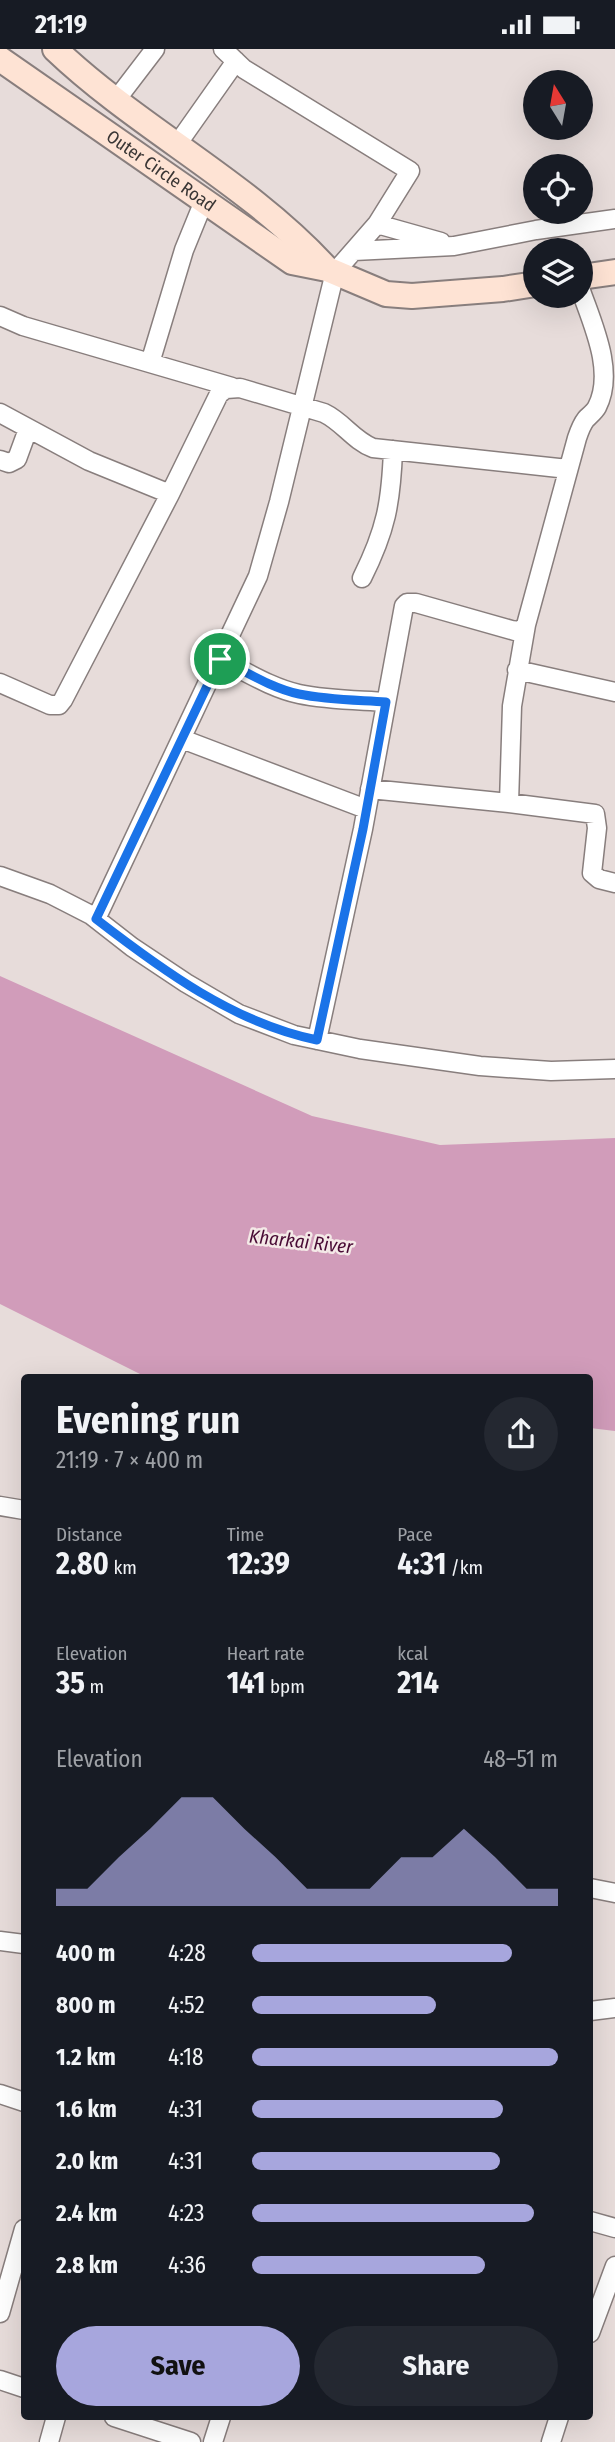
<!DOCTYPE html>
<meta charset="utf-8">
<style>
:root{--surface:#171b24;--page:#242831;--text:#f1f3f6;--muted:#9ea1a6;--accent:#a7a6dd}
body{margin:0;font-family:"Fira Sans Condensed",sans-serif;background:var(--page);color:var(--text);height:100vh;display:flex;flex-direction:column;font-size:26px;white-space:nowrap}
*{box-sizing:border-box;margin:0}
p{font-size:23px;color:var(--muted)}
.icon{flex:none;width:38px;height:38px;fill:none;stroke:currentColor;stroke-width:2;stroke-linecap:round;stroke-linejoin:round}
.map{position:relative;flex:1;overflow:hidden}
.details{position:absolute;left:21px;top:1325px;width:572px;height:1046px;display:flex;flex-direction:column;background:var(--surface);border-radius:7px;box-shadow:0 7px 28px #0002}
.details>*{flex:none}
.needle{width:46px;rotate:349deg}
.tools{position:absolute;left:523px;top:21px;display:grid;gap:14px}
.tools a{display:grid;place-items:center;width:70px;height:70px;border-radius:50%;background:var(--surface);box-shadow:0 7px 28px #0002;font-size:35px}
.pin{position:absolute;display:grid;place-items:center;width:60px;height:60px;color:#fff;margin:-30px;border:4px solid #fff;border-radius:50%;box-shadow:0 2px 7px #0007}
.round{display:grid;place-items:center;flex:none;width:74px;height:74px;border-radius:37px;background:var(--page)}
.overview{display:flex;align-items:center;justify-content:space-between;height:119px;padding:0 35px}
h1{font-size:38px;font-weight:700;line-height:52px}
.metrics{display:grid;grid-template-columns:repeat(3,1fr);gap:10px;height:119px;padding:7px 35px}
.metrics div{display:grid;align-content:center}
.metrics b{font-size:30px;font-weight:700}
.metrics small{font-size:19px;font-weight:400}
.metrics p{font-size:19px}
.chart{height:196px;padding:14px 35px}
.chart p{display:flex;justify-content:space-between}
.chart svg{width:100%;height:126px;margin-top:7px;fill:var(--accent);opacity:.7}
.action{display:flex;gap:14px;margin-top:auto;padding:14px 35px}
.action a{flex:1;height:80px;border-radius:42px;background:var(--accent);color:#111;font-size:28px;font-weight:700;line-height:80px;text-align:center}
.action a+a{background:var(--page);color:var(--text)}
ul{padding:0 35px;list-style:none;font-size:23px}
li{display:grid;grid-template-columns:112px 84px 1fr;align-items:center;height:52px}
li i{height:18px;border-radius:9px;background:var(--accent)}
.status{display:flex;justify-content:space-between;align-items:center;height:49px;padding:0 35px;background:var(--surface);direction:ltr}
.status svg{height:19px;fill:currentColor}
.map>svg:first-child{display:block}
</style>
<div class="status"><b>21:19</b><svg viewBox="0 0 49 12"><path d="M0 12V9h3v3zM5 12V6h3v6zM10 12V3h3v9zM15 12V0h3v12zM26 1h20v11H26zM47 4h2v5h-2z"/></svg></div>
<div class="map">
<svg width="615" height="2393" viewBox="0 0 615 2393">
<rect width="100%" height="100%" fill="#e7dcda"/>
<path fill="#d19cba" d="M 0,927 L 312,1067 L 440,1096 L 615,1089 L 615,1382 L 590,1379 L 590,1328 L 146,1328 L 0,1255 Z"/>
<g fill="none" stroke-linecap="round" stroke-linejoin="round">
<g stroke="#887e7d" stroke-width="21">
<path id="minor" d="M 116,51 L 155,0
M 176,97 L 236,12
M 377,175 L 441,193
M 354,202 L 454,197 L 536,181 L 615,170
M 0,267 L 23,277 L 232,338
M 150,314 L 184,201 L 204,152
M 0,364 L 89,412 L 170,445
M 0,411 L 9,414 L 17,410 L 28,380
M 362,529 C 386,481 391,454 393,401
M 220,610 C 245,622 271,639 299,645 C 327,651 357,651 386,653
M 517,621 L 615,643
M 0,634 L 50,656 L 59,656 L 63,651 L 170,445 L 219,345 L 226,340 L 240,339 L 324,364 C 343,373 353,391 373,399 L 568,420
M 182,690 L 366,760
M 370,740 L 509,754 L 512,657 L 526,576
M 509,754 L 595,765 L 597,779 L 592,824 L 599,830 L 615,834
M 0,827 L 50,845 L 91,866 L 132,898 L 186,934 L 239,965 L 294,986 L 360,1000 L 480,1017 L 551,1022 L 615,1020
M 96,870 L 258,527 L 279,453 L 335,223 L 377,175 L 410,122 L 244,20 L 223,0
M 317,991 L 363,780 L 404,557 L 407,554 L 416,554 L 515,582 L 521,581 L 526,576 L 577,389 C 579,383 582,375 586,370 C 590,366 595,362 597,358 C 615,323 593,276 581,242
M 0,1457 L 24,1461
M 590,1839 L 615,1844
M 0,1892 L 24,1895
M 590,1962 L 615,1959
M 0,2045 L 24,2053
M 590,2172 L 615,2179
M 0,2264 L 24,2180
M 590,2284 L 615,2217
M 0,2331 L 24,2339
M 114,2368 L 191,2393
M 49,2393 L 56,2368
M 213,2393 L 221,2368
M 551,2393 L 559,2368"/>
</g>
<g stroke="#887e7d" stroke-width="28">
<g id="secondary">
<path d="M 55,0 C 139,80 249,134 327,220"/>
<path id="s1" d="M 0,10 L 292,213 L 327,220 L 386,245 L 412,247 L 503,240 L 536,235"/>
<path d="M 581,228 L 615,223"/>
</g>
</g>
<use href="#minor" stroke="#fff" stroke-width="18"/>
<use href="#secondary" stroke="#fee3d4" stroke-width="24"/>
</g>
<g fill="none" stroke-linecap="round" stroke-linejoin="round">
<g stroke="#fff" stroke-width="14">
<path id="route" d="M 220,610 C 245,622 271,639 299,645 C 327,651 357,651 386,653 L 363,780 L 317,991 C 234,974 162,921 96,870 Z"/>
</g>
<use href="#route" stroke="#1a73e8" stroke-width="9"/>
</g>
<g text-anchor="middle" stroke-width="5" stroke-linejoin="round" paint-order="stroke">
<g font-size="18" fill="#3a3635" stroke="#f4e9e7">
<text dy="6" stroke="none"><textPath href="#s1" startOffset="196">Outer Circle Road</textPath></text>
</g>
<g font-size="19" font-style="italic" fill="#490b35" stroke="#f4e9e7">
<text transform="translate(301 1192) rotate(6)" y="7">Kharkai River</text>
</g>
</g>
</svg>
<div class="tools">
<a><svg class="needle" viewBox="-14 -14 28 28"><path d="M0-13l5 13h-10z" fill="#e53935"/><path d="M0 13l5-13h-10z" fill="#9ea1a6"/></svg></a>
<a><svg class="icon" aria-label="locate" viewBox="0 0 24 24"><circle cx="12" cy="12" r="6"/><path d="M12 2v4M12 18v4M2 12h4M18 12h4"/></svg></a>
<a><svg class="icon" aria-label="layers" viewBox="0 0 24 24"><path d="M12 4l9 5-9 5-9-5zM3 14l9 5 9-5"/></svg></a>
</div>
<div class="pin" style="left:220px;top:610px;background:#1e9e55"><svg class="icon" aria-label="arrive" viewBox="0 0 24 24"><path d="M6 21V4h12l-3 4 3 4H6"/></svg></div>
<section class="details">
<div class="overview"><div><h1>Evening run</h1><p>21:19 · 7 × 400 m</p></div><a class="round"><svg class="icon" aria-label="share" viewBox="0 0 24 24"><path d="M12 15V3M7 8l5-5 5 5M5 13v7h14v-7"/></svg></a></div>
<div class="metrics">
<div><p>Distance</p><b>2.80<small> km</small></b></div>
<div><p>Time</p><b>12:39</b></div>
<div><p>Pace</p><b>4:31<small> /km</small></b></div>
</div>
<div class="metrics">
<div><p>Elevation</p><b>35<small> m</small></b></div>
<div><p>Heart rate</p><b>141<small> bpm</small></b></div>
<div><p>kcal</p><b>214</b></div>
</div>
<div class="chart"><p><span>Elevation</span>48–51 m</p>
<svg viewBox="0 0 160 44" preserveAspectRatio="none"><path d="M0 44V38L10 38L20 27L30 17L40 6L50 6L60 17L70 27L80 38L90 38L100 38L110 27L120 27L130 17L140 27L150 38L160 38V44z"/></svg>
</div>
<ul>
<li><b>400 m</b>4:28<i style="width:85%"></i></li>
<li><b>800 m</b>4:52<i style="width:60%"></i></li>
<li><b>1.2 km</b>4:18<i style="width:100%"></i></li>
<li><b>1.6 km</b>4:31<i style="width:82%"></i></li>
<li><b>2.0 km</b>4:31<i style="width:81%"></i></li>
<li><b>2.4 km</b>4:23<i style="width:92%"></i></li>
<li><b>2.8 km</b>4:36<i style="width:76%"></i></li>
</ul>
<div class="action"><a>Save</a><a>Share</a></div>
</section>
</div>
